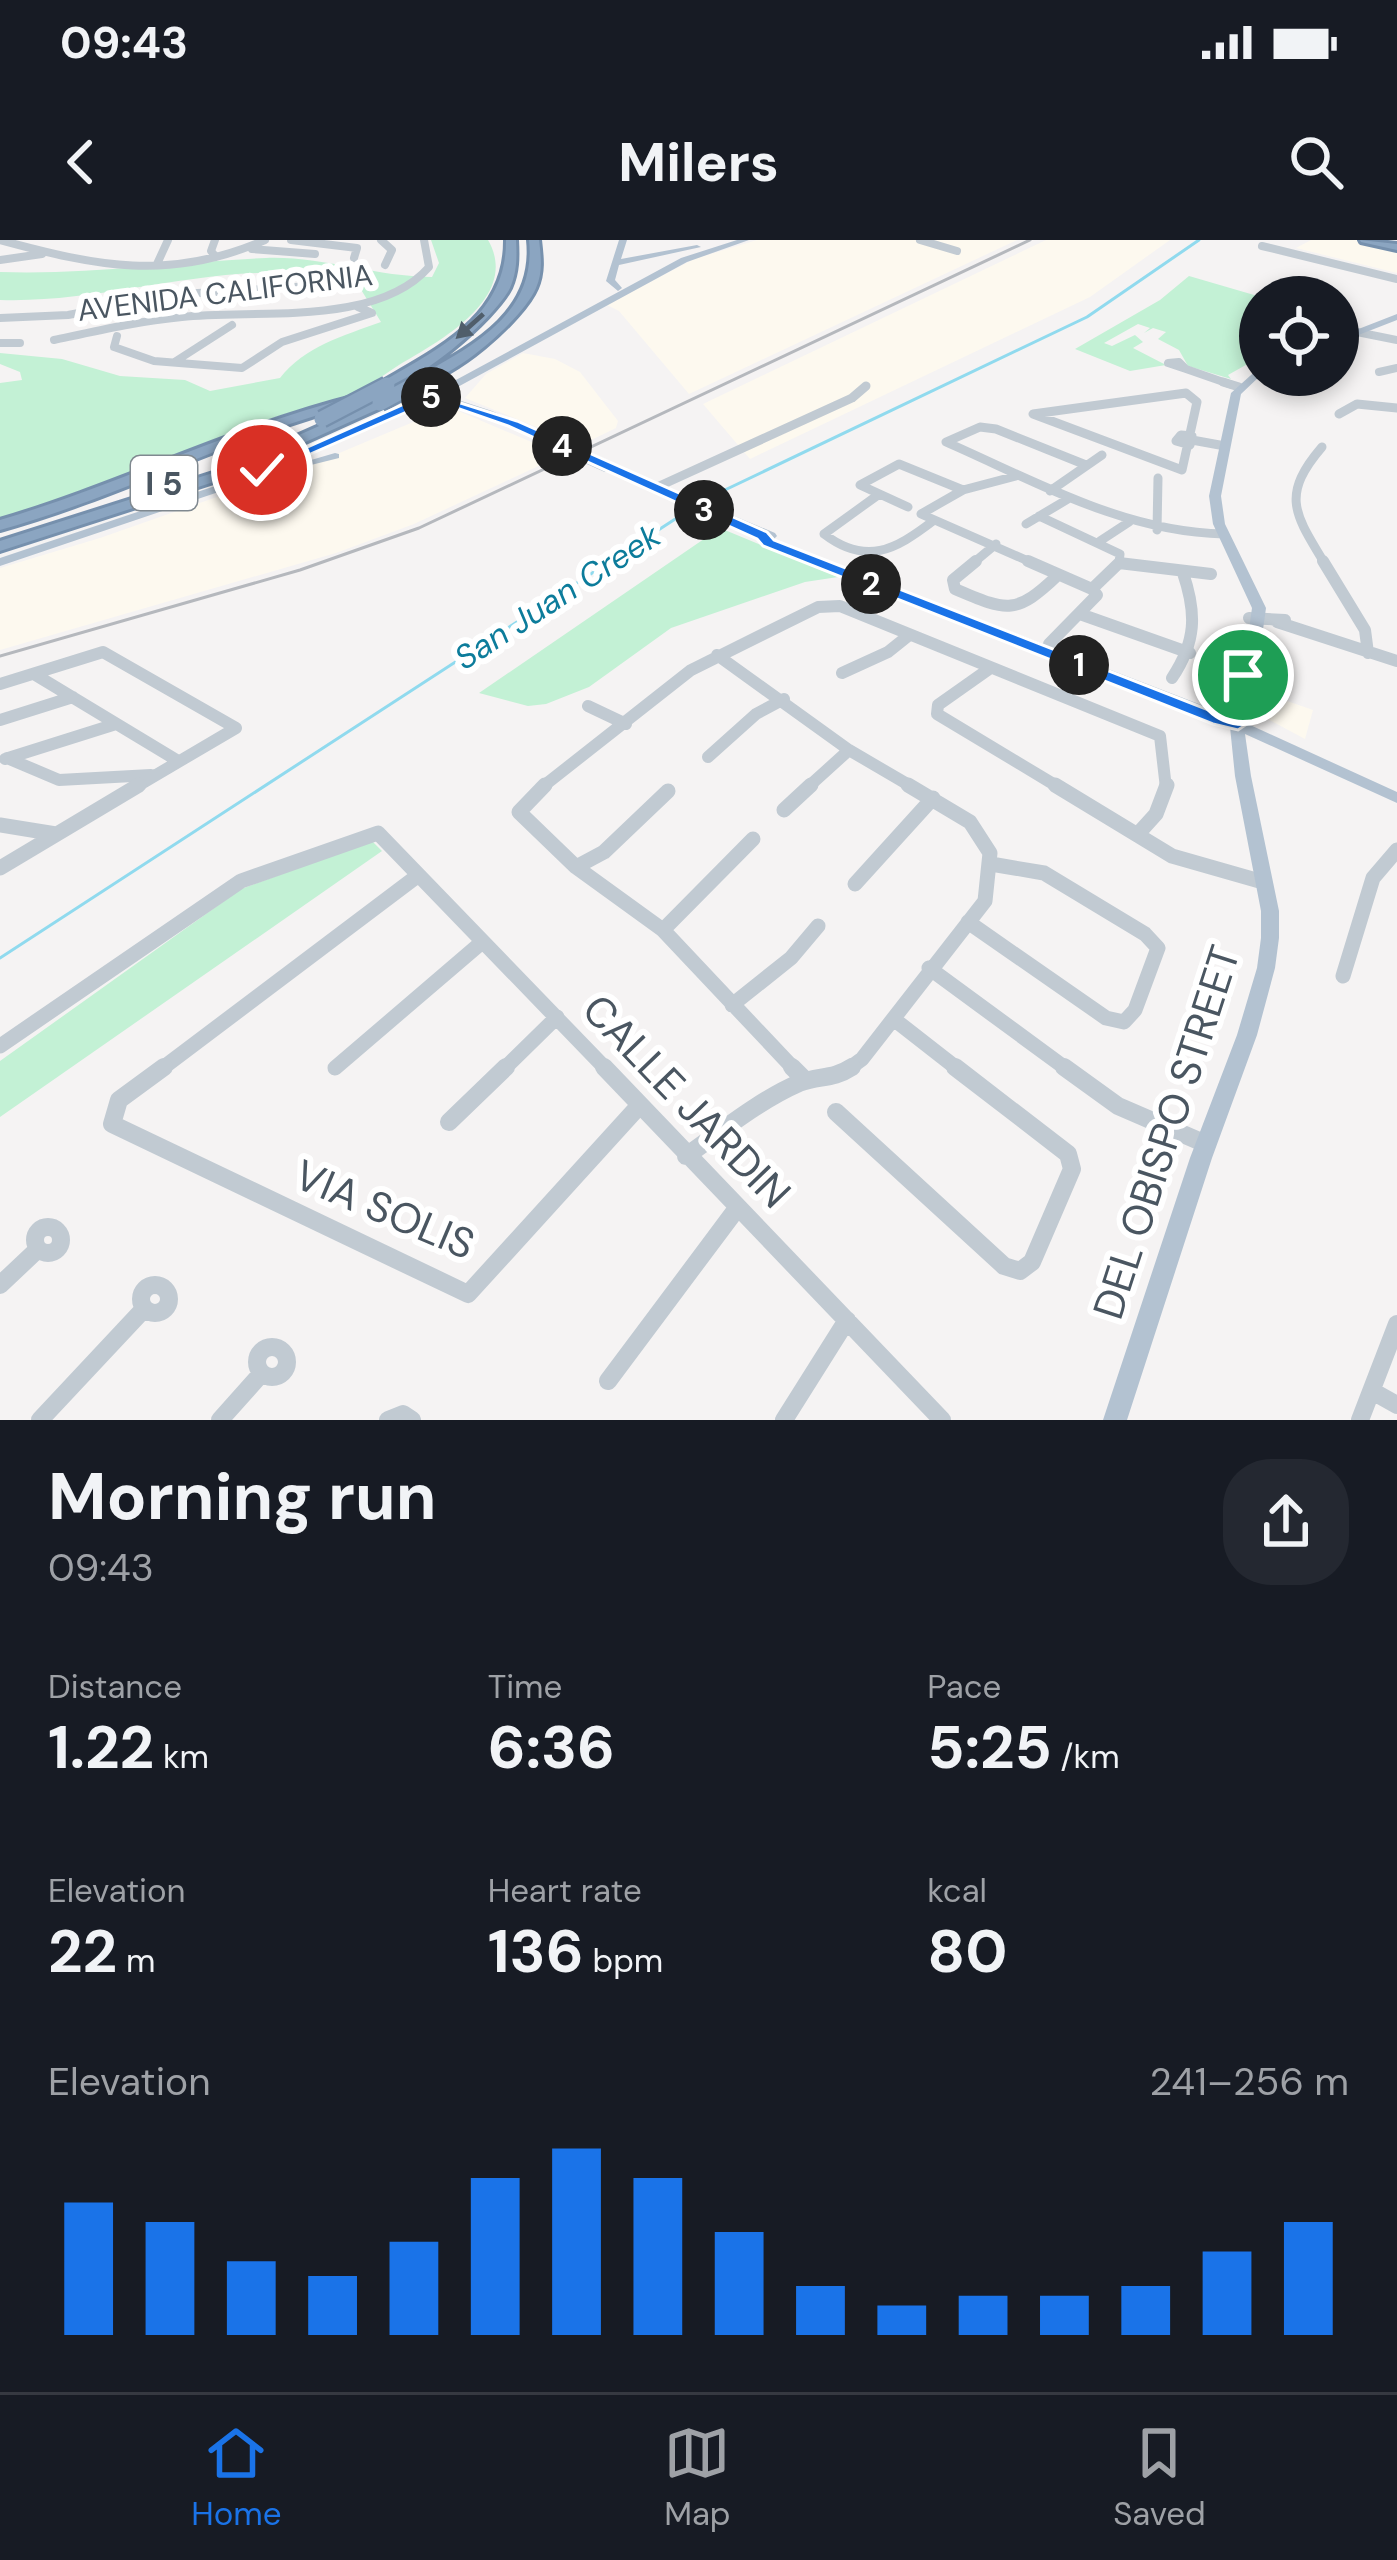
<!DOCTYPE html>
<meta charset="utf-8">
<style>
:root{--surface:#171b24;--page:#242831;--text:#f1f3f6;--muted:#9ea1a6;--line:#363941;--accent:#1a73e8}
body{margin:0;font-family:"DM Sans",sans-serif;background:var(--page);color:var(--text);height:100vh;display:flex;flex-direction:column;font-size:45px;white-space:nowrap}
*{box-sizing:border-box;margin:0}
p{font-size:39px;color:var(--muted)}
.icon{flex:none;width:66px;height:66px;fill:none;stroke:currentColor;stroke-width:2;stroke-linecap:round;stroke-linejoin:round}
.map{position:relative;height:1180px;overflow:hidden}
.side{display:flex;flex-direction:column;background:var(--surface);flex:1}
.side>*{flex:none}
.buttons{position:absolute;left:1239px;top:36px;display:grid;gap:24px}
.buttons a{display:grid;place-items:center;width:120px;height:120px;border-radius:50%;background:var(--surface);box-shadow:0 6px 18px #0003;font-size:60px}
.pin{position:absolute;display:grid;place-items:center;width:102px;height:102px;color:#fff;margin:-51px;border:6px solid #fff;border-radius:50%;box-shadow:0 3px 12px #0007}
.km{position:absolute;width:60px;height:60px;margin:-30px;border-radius:50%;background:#222;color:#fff;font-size:33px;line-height:60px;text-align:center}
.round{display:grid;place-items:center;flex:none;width:126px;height:126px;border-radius:48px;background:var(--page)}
.overview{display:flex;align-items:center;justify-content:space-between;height:204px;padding:0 48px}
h1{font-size:66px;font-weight:700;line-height:90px}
.stats{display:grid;grid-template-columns:repeat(3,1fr);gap:18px;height:204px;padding:12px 48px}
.stats div{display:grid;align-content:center}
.stats b{font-size:60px;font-weight:700}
.stats small{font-size:33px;font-weight:400}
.stats p{font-size:33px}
.chart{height:336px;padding:24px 48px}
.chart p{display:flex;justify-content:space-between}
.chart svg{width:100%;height:216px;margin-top:12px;stroke:var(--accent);stroke-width:6}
.status{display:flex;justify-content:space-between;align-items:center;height:84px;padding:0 60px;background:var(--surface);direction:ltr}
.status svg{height:33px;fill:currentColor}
header{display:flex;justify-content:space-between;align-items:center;height:156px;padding:0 48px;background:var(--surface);font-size:54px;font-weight:700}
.tab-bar{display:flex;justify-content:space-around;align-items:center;height:168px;border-top:3px solid var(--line);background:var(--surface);font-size:33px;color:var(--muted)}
.tab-bar a{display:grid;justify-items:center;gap:6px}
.tab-bar .selected{color:var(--accent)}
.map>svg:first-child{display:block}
</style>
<div class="status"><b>09:43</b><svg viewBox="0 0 49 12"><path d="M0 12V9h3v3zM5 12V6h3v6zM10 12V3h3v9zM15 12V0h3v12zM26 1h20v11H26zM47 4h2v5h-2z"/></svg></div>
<header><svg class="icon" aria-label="back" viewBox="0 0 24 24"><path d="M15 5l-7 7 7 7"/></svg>Milers<svg class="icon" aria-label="search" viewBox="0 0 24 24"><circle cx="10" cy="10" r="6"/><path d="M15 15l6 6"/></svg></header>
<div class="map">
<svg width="1397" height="1180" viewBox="0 0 1397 1180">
<rect width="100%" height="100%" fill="#f5f3f3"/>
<path fill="#fdf9ef" d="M 757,0 L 1017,0 L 689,154 L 619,71 L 607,65 L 694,19 Z
M 1046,0 L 1170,0 L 1090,57 L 750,219 L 703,164 Z
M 1311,0 L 1357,0 L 1397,9 L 1397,33 L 1296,8 Z
M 523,113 L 555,119 L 580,132 L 618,181 L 616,188 L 581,205 L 465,158 L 486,134 Z
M 449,167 L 562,215 L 414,284 L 336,313 L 0,410 L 0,328 L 100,298 L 325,219 Z
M 1264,453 L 1313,470 L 1305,499 L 1260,475 Z"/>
<path fill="#c3f1d5" d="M 431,0 L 488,0 C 521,57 440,101 399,125 C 382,136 363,150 344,158 C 319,168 291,170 265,181 C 178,217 90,251 0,280 L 0,143 L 22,140 L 20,132 L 0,124 L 0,113 L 62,119 L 120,136 L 185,140 L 210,151 L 280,138 C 305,106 343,96 381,82 L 360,48 C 329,41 291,32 259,33 C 172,36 87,63 0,60 L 0,32 C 88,35 179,22 266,18 C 322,16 376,37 432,37 L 439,23 Z
M 1189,36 L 1261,57 L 1260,117 L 1228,135 L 1231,139 L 1188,126 L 1179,110 L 1158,99 L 1166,92 L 1153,88 L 1144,93 L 1150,88 L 1138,84 L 1104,103 L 1112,106 L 1135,95 L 1143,102 L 1133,108 L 1166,125 L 1130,131 L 1075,109 L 1160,60 Z
M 720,288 L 838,337 L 805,342 L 671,388 L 589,447 L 546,464 L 528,466 L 479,453 Z
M 372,601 L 382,611 L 0,877 L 0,821 L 241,649 Z"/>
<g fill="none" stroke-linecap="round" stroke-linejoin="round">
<path stroke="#90daee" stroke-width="3" d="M 0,718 L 706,259 L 1087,77 L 1199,0"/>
<g stroke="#7690ad" stroke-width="6">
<path id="highway" d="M 506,0 L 516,0 C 517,17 517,32 510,48 C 495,78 415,147 382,148 L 382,142 C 440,108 507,76 506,0 Z
M 529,0 L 539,0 C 541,17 543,32 536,48 C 523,79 451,142 417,143 L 417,137 C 473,106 537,73 529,0 Z
M 1360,0 L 1397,4 L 1397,10 L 1361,2 Z
M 387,152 L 434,152 L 441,156 L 434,160 L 382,159 L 380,156 Z
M 356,156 L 363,160 L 361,163 C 236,194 123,256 0,290 L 0,280 C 121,244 233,187 356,156 Z
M 380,159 L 387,163 L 385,166 L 226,238 L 0,311 L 0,301 L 216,232 Z"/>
</g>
<path stroke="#c1cad2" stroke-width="8" d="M 0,0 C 96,26 169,42 265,0
M 215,0 L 211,11 L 216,17
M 291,0 L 357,8 L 354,18
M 381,0 L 392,10 L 385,25
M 920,0 L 957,11
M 1262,6 L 1397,39
M 252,9 L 315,14
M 0,20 L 42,14
M 157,24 L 168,0
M 0,78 L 68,75 L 181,54 L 311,46
M 1347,90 L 1397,100
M 117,96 L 114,107 L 154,121 L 242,128 L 282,102 L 372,73 L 358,67
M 54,100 C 96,91 139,81 182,77 C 255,69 377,87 429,27 L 424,0
M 0,103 L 20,103
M 176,121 L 232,85
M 1179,122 L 1186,129 L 1168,123 Z
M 1186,129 L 1232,145
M 1379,132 L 1397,128"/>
<path stroke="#c1cad2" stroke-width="9" d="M 1223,142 L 1239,147
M 1186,153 L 1197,162 L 1182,230 L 1033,174 Z
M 1339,174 L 1357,164 L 1397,168
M 1192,200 L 1225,206
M 1190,205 L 1176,201 L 1181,195 L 1192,196
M 1322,207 C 1280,256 1295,274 1325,324
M 1086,225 L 996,189 L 980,187 L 946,202 C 1037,242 1124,292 1224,294
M 1016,236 L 963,250 L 921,274 L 1035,324
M 655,248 L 852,158 L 866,146
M 1050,251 L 1102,215
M 878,255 L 824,294 C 866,326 895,310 933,281
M 908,267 L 860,245 L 899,224 L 963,250
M 1039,276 L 1120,314 L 1119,323
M 1026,284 L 1068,259
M 1157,290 L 1158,238
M 1100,301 L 1129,282
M 1119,323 L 1127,324
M 972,324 L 996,304"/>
<path stroke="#c1cad2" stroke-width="12" d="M 976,321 L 953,340 L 955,349 C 1007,371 1015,376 1058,335
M 1028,321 L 1092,349
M 1323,321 L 1365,390 L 1368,413
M 1119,323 L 1211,334
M 1092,349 L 1119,323
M 1080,374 L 1190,413
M 1249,378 L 1285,380
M 1277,382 L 1397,421
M 1049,404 L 1097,355 L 1092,349
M 717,415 L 849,510 L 914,548
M 989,429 L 938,465 L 937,474 L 1060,548
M 842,433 L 888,412 L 908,396
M 34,434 L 178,521
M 1172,438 C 1196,402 1197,374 1183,333
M 0,444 L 103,412 L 236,488
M 588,466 L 626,484
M 0,480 L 73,457
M 708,517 L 756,474 L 784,459
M 7,518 L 59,540 L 151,535
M 5,519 L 116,484
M 134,548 L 236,488
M 541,548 L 691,430 L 818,367 L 840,366 L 1160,496 L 1166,548
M 807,548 L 849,510"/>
<path stroke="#c1cad2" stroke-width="15" d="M 545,545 L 519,572 L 576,627 L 663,690 L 795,830
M 1055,545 L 1172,616 L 1263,642
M 784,570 L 811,545
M 0,585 L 56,594
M 1137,595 L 1156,574 L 1167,545
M 576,627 L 604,612 L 668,551
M 0,628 L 139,545
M 855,644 L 933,558
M 968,682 L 1106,778 L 1124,782 L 1135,770 L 1158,708 L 1145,694 L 1044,633 L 991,624
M 663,690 L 753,599
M 929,728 L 1068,830
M 1343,736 L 1373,638 L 1397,610
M 732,765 L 791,718 L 818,686
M 895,780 L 959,830
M 0,806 L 241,641 L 378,593 L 607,830
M 335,828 L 481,703
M 160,830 L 416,637
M 503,830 L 557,777
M 847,830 L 862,819 L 985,661 L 990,613 L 970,582 L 908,545"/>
<path stroke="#c1cad2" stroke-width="18" d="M 164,827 L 119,860 L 112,884 L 468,1054 L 639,866
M 604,827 L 942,1180
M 792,827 L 805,840
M 1064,827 L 1118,866 L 1206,904
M 836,872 L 1004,1026 L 1020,1031 L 1032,1022 L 1072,929 L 1068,914 L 955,827
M 449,882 L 506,827
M 686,916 C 722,891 758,861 799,843 C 819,835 832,840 852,827
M35 1000a13 13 0 1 1 26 0a13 13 0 1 1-26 0Z
M 0,1045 L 36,1011
M141 1059a14 14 0 1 1 28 0a14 14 0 1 1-28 0Z
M257 1122a15 15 0 1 1 30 0a15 15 0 1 1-30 0Z
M 608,1141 L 738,967
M 1372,1151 L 1397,1165
M 40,1180 L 143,1070
M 220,1180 L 261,1134
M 388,1180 L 403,1174 L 412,1180
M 784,1180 L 847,1080
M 1360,1180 L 1397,1084"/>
<path fill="#b3c2d1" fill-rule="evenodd" d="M 619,0 L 627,0 L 621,19 L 697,5 L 701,7 L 619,25 L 615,40 L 622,48 L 618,51 L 606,41 Z
M 737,0 L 749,0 L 687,22 L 443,155 L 492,171 L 563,203 L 563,207 L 555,207 L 484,175 L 435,160 L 251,241 L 0,326 L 0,318 L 233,240 L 430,154 L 681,18 Z
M 1397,74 L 1397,80 L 1338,103 L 1338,97 Z
M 1260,127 L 1261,135 L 1241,154 L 1221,256 L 1225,284 L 1266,368 L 1260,411 L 1266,421 L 1257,472 L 1248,484 L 1397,552 L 1397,563 L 1245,494 L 1251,536 L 1279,671 L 1279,698 L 1275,728 L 1257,795 L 1212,918 L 1127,1180 L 1103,1180 L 1190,918 L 1237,795 L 1257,728 L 1261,698 L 1261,671 L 1235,536 L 1230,487 L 765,306 L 757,294 L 600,226 L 610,224 L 775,293 L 777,296 L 773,300 L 1230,476 L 1234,432 L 1246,411 L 1252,368 L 1213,284 L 1209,256 L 1231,153 Z
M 335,213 L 339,214 L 339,218 L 307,226 L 301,223 Z"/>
<use href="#highway" fill="#8ba5c1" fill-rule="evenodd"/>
<path stroke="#b5b8bd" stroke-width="3" d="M 0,416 L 300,330 L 419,288 L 1030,0"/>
<g stroke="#7690ad" stroke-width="15" stroke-linecap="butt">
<path id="highway-bridge-far1" d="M 413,145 L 422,140"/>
</g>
<g stroke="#7690ad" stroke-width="20" stroke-linecap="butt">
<path id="highway-bridge" d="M 380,163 L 419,142
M 322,179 L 387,145"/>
</g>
<path stroke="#b3c2d1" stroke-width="12" d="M 559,205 L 606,226"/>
<use href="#highway-bridge-far1" stroke="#8ba5c1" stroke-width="12"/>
<use href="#highway-bridge" stroke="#8ba5c1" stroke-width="15"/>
</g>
<defs><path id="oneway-solid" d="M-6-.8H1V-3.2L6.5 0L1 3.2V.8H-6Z" transform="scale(3)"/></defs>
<use fill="#505e6b" href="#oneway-solid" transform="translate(470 86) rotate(138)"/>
<path fill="#1a73e8" stroke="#fff" stroke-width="3" d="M 429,153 L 517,181 L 767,292 L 774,300 L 1224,476 L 1230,477 L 1235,435 L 1249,431 L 1247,484 L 1238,490 L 1213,484 L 763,306 L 757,299 L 508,186 L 434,160 L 267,233 L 256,230 Z"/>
<g text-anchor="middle" stroke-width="12" stroke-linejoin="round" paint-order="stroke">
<g font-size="30" fill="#4a5661" stroke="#fff">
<text transform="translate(225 53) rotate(-7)" y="10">AVENIDA CALIFORNIA</text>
</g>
<rect fill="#fff" stroke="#808990" stroke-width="3" x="131" y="216" width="66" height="54" rx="9"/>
<g font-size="33" font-weight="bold" fill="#4a5661">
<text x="164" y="255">I 5</text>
</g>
<g font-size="33" font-style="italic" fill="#0c7c9b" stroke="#fff">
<text transform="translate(557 356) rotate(-33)" y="12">San Juan Creek</text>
</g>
<g font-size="42" fill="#4a5661" stroke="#fff">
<text transform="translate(687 861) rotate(46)" y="15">CALLE JARDIN</text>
<text transform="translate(1166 892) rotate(-72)" y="15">DEL OBISPO STREET</text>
<text transform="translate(385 969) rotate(23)" y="15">VIA SOLIS</text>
</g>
</g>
</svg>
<div class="buttons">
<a><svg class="icon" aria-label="locate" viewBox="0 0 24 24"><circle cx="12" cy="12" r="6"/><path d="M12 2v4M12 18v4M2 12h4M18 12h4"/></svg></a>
</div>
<div class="pin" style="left:1243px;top:435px;background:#1e9e55"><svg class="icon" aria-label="arrive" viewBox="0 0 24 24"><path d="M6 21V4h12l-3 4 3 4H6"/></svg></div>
<div class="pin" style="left:262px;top:230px;background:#d93025"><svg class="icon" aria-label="check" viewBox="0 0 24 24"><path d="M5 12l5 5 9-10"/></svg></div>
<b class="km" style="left:1079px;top:425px">1</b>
<b class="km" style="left:871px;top:344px">2</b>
<b class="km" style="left:704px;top:270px">3</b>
<b class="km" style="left:562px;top:206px">4</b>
<b class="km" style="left:431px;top:157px">5</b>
</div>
<section class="side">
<div class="overview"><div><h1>Morning run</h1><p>09:43</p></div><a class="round"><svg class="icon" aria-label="share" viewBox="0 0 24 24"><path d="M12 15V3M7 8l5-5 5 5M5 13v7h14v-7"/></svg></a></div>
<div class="stats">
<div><p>Distance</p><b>1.22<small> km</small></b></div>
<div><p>Time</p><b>6:36</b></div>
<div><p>Pace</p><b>5:25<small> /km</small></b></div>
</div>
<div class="stats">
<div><p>Elevation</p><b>22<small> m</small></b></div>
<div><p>Heart rate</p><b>136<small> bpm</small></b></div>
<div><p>kcal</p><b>80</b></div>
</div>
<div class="chart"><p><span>Elevation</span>241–256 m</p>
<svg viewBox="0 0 160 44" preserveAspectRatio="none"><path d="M5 44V17M15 44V21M25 44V29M35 44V32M45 44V25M55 44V12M65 44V6M75 44V12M85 44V23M95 44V34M105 44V38M115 44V36M125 44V36M135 44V34M145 44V27M155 44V21"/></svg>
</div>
</section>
<nav class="tab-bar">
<a class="selected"><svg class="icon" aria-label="home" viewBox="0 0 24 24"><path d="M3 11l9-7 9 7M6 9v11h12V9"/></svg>Home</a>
<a><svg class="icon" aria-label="map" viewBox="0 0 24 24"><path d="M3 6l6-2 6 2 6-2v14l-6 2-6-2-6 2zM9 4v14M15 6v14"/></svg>Map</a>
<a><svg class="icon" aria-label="saved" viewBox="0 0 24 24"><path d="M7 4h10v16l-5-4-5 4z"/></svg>Saved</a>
</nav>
